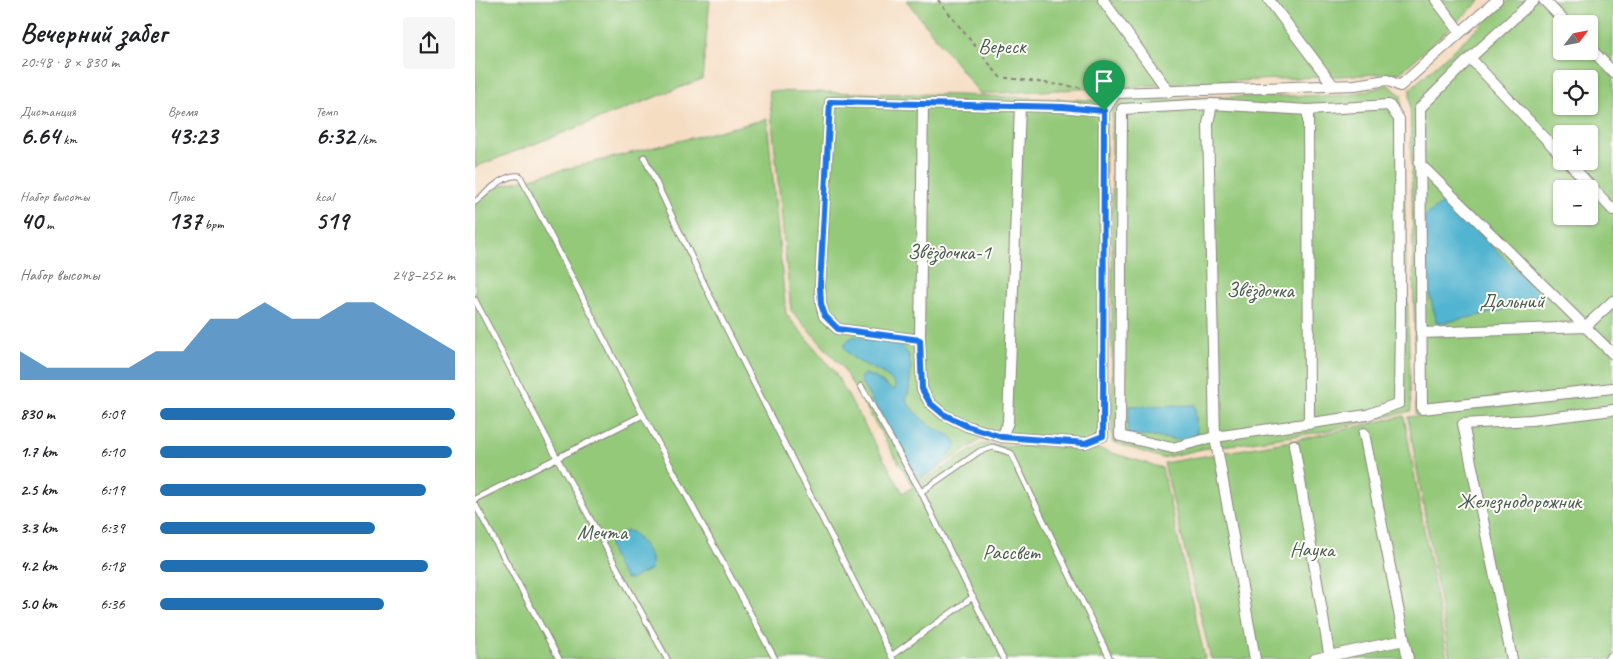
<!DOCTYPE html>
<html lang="ru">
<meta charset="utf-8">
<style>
:root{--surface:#fff;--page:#f6f6f6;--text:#202124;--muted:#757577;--accent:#1f6fb2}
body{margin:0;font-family:Caveat,sans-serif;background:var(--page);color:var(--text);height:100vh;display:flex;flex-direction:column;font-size:19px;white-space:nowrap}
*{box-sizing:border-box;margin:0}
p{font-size:16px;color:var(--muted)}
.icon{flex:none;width:28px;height:28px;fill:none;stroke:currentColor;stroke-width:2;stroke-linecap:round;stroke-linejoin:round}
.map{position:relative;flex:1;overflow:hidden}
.drawer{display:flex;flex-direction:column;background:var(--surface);width:475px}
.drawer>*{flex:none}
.needle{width:32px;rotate:58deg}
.fabs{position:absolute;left:1078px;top:15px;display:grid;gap:10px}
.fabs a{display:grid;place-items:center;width:45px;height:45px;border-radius:5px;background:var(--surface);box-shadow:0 1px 4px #0004;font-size:25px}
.pin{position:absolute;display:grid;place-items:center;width:42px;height:42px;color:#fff;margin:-51px -21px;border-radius:50% 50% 50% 0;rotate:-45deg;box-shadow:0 0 5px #0007}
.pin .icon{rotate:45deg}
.round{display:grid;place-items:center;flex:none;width:52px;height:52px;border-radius:5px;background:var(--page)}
.summary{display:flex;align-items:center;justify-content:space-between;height:85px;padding:0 20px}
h1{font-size:28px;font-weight:800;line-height:38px}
.stats{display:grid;grid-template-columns:repeat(3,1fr);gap:8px;height:85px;padding:5px 20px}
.stats div{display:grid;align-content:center}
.stats b{font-size:25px;font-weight:800}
.stats small{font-size:14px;font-weight:400}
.stats p{font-size:14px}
.chart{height:140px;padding:10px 20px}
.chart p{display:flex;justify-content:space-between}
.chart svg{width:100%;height:90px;margin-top:5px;fill:var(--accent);opacity:.7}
ul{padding:0 20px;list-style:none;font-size:16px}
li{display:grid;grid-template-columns:80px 60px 1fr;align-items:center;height:38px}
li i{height:12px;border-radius:6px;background:var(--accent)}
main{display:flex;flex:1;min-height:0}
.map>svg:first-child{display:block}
</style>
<main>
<section class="drawer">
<div class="summary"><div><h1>Вечерний забег</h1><p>20:48 · 8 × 830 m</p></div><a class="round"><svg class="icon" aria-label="share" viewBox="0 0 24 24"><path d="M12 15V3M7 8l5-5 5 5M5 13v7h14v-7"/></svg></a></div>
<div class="stats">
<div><p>Дистанция</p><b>6.64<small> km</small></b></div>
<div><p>Время</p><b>43:23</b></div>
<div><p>Темп</p><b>6:32<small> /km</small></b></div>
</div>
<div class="stats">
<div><p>Набор высоты</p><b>40<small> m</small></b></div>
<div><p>Пульс</p><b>137<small> bpm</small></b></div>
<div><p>kcal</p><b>519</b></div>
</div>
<div class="chart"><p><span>Набор высоты</span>248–252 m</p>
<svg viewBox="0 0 160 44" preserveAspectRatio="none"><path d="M0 44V30L10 38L20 38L30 38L40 38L50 30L60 30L70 14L80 14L90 6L100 14L110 14L120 6L130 6L140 14L150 22L160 30V44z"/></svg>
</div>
<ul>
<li><b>830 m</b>6:09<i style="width:100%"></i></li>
<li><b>1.7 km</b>6:10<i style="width:99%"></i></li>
<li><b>2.5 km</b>6:19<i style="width:90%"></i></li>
<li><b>3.3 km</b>6:39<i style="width:73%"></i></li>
<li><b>4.2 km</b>6:18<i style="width:91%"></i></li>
<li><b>5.0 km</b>6:36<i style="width:76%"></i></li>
</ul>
</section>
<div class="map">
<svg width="1138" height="659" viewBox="0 0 1138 659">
<rect width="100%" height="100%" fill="#fdfcf7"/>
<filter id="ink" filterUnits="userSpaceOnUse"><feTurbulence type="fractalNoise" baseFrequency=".02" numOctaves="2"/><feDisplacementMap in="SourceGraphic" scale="10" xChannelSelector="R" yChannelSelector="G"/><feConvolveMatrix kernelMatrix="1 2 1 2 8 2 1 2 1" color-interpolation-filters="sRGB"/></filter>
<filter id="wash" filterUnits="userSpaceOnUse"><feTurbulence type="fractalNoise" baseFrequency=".0096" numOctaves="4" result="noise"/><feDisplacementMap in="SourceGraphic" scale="20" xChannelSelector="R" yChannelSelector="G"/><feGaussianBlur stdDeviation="1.12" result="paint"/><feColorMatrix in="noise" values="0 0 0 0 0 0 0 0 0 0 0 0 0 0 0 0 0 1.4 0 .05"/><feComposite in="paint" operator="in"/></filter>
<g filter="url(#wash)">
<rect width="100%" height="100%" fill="#f5ddc2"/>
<path fill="#94c97a" stroke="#5b765a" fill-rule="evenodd" d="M 0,0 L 235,0 L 227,79 L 0,167 Z
M 431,0 L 1006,0 L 925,73 L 505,94 Z
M 1034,0 L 1138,0 L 1138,385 L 941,414 L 935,89 ZM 1086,24 L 1114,24 L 1114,51 L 1086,51 ZM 1086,79 L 1114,79 L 1114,106 L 1086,106 ZM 1086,134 L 1114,134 L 1114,161 L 1086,161 ZM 1086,189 L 1114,189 L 1114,216 L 1086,216 Z
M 913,85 L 926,95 L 936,411 L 846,432 L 727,449 L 687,458 L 637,442 L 637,99 L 874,95 Z
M 294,91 L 483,95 L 631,101 L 629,440 L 614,446 L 506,440 L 437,485 L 367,367 L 316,310 Z
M 292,119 L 311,314 L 359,371 L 428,493 L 507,444 L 628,450 L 687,468 L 730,659 L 0,659 L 0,198 L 23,186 Z
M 1138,392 L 1138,659 L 975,659 L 933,417 Z
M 929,416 L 972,659 L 736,659 L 689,463 L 822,440 Z"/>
<path fill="#51b4d0" stroke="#3a6b86" d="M 971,200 L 1065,294 L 1025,311 L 962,324 L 946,260 L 950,216 Z
M 379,336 L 394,340 L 418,340 L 427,345 L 434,356 L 436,368 L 434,391 L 431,400 C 437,411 449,422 461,429 C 469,433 476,434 481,442 L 481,446 C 471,459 462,471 447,477 L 442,475 L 436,467 L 387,384 L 385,378 L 389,374 L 399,377 L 418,390 L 421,388 C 416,368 376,367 369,346 L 373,340 Z
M 720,405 L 722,434 L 714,441 L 652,434 L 654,406 Z
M 151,531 L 157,532 C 166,542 180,555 176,569 L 157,579 L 151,579 C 142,569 138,557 134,544 L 139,537 Z"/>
</g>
<g filter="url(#ink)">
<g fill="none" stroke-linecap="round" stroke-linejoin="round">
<g stroke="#8c807e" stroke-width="7">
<path id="service" d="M 169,157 L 235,296 L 418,659
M 0,202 C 12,193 29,173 45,176 L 168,415 L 300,659
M 0,300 L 82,458 L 192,659
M 386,386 L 446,492 L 528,659
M 446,492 L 505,451 L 518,447 L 536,453 L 635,659
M 0,499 L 168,415
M 0,504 L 84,659
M 416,656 L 498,597"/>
</g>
<g stroke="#8c807e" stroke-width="12">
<path id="minor" d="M 628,0 L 694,92
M 794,0 L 858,85
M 961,0 L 985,32
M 1059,0 L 995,58 L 945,108 L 947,409 L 1138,388
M 1069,0 L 1092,24
M 1114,47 L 1138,72
M 995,58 L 1086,155
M 448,104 L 445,340 L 447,389 L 455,403 L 468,414 L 492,426 L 527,437 L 610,443 L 628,436 L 629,111 L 641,93 L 880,85 L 912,80 L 925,86 L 1022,0
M 737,104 L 833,110 L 914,105 L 924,119 L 925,315 L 924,403 L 892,415 L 740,437 L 697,448 L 645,436 L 647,109 Z
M 737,104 L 733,124 L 740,437 L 780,659
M 833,110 L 834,424
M 1092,161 L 1138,210
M 944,163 L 1138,354
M 946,333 L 1110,327 L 1138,301
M 445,340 L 363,329 L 349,316 L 346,304 L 345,286 L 355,102 L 588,107 L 629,111
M 889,433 L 933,659
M 527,437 L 533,422 L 545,106
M 819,445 L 855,659
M 840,659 L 929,640
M 1037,659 L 988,424 L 1056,420 L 1138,410
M 1135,659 L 1138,657"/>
</g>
<path stroke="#8c807e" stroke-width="2" stroke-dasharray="4 4" stroke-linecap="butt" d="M 463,0 L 525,77 L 631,91"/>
<use href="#service" stroke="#fff" stroke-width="5"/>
<use href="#minor" stroke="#fff" stroke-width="10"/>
</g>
</g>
<g fill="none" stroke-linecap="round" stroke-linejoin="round" filter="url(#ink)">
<g stroke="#fff" stroke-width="10">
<path id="route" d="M 355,102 L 588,107 L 629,111 L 628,436 L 610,443 L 527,437 L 492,426 L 468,414 L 455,403 L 447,389 L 445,340 L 363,329 L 350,316 L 346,304 L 345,286 Z"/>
</g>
<use href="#route" stroke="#1a73e8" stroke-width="6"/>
</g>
<g text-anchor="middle" stroke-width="4" stroke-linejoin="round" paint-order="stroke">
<g font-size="21" fill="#4a5c51" stroke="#fdfcf7">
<text x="527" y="53">Вереск</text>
<text x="474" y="259">Звёздочка-1</text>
<text x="785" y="297">Звёздочка</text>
<text x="1037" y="308">Дальний</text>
<text x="1044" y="508">Железнодорожник</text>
<text x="127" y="539">Мечта</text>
<text x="837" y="556">Наука</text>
<text x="536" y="559">Рассвет</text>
</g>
</g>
</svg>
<div class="fabs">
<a><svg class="needle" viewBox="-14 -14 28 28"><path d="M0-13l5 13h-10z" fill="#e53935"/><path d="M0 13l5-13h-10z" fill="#757577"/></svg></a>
<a><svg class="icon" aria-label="locate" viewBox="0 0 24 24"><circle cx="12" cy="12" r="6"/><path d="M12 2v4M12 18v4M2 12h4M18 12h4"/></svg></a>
<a>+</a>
<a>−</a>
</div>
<div class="pin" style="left:629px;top:111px;background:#1e9e55"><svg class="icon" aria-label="arrive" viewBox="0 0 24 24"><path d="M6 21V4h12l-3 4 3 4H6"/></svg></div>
</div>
</main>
